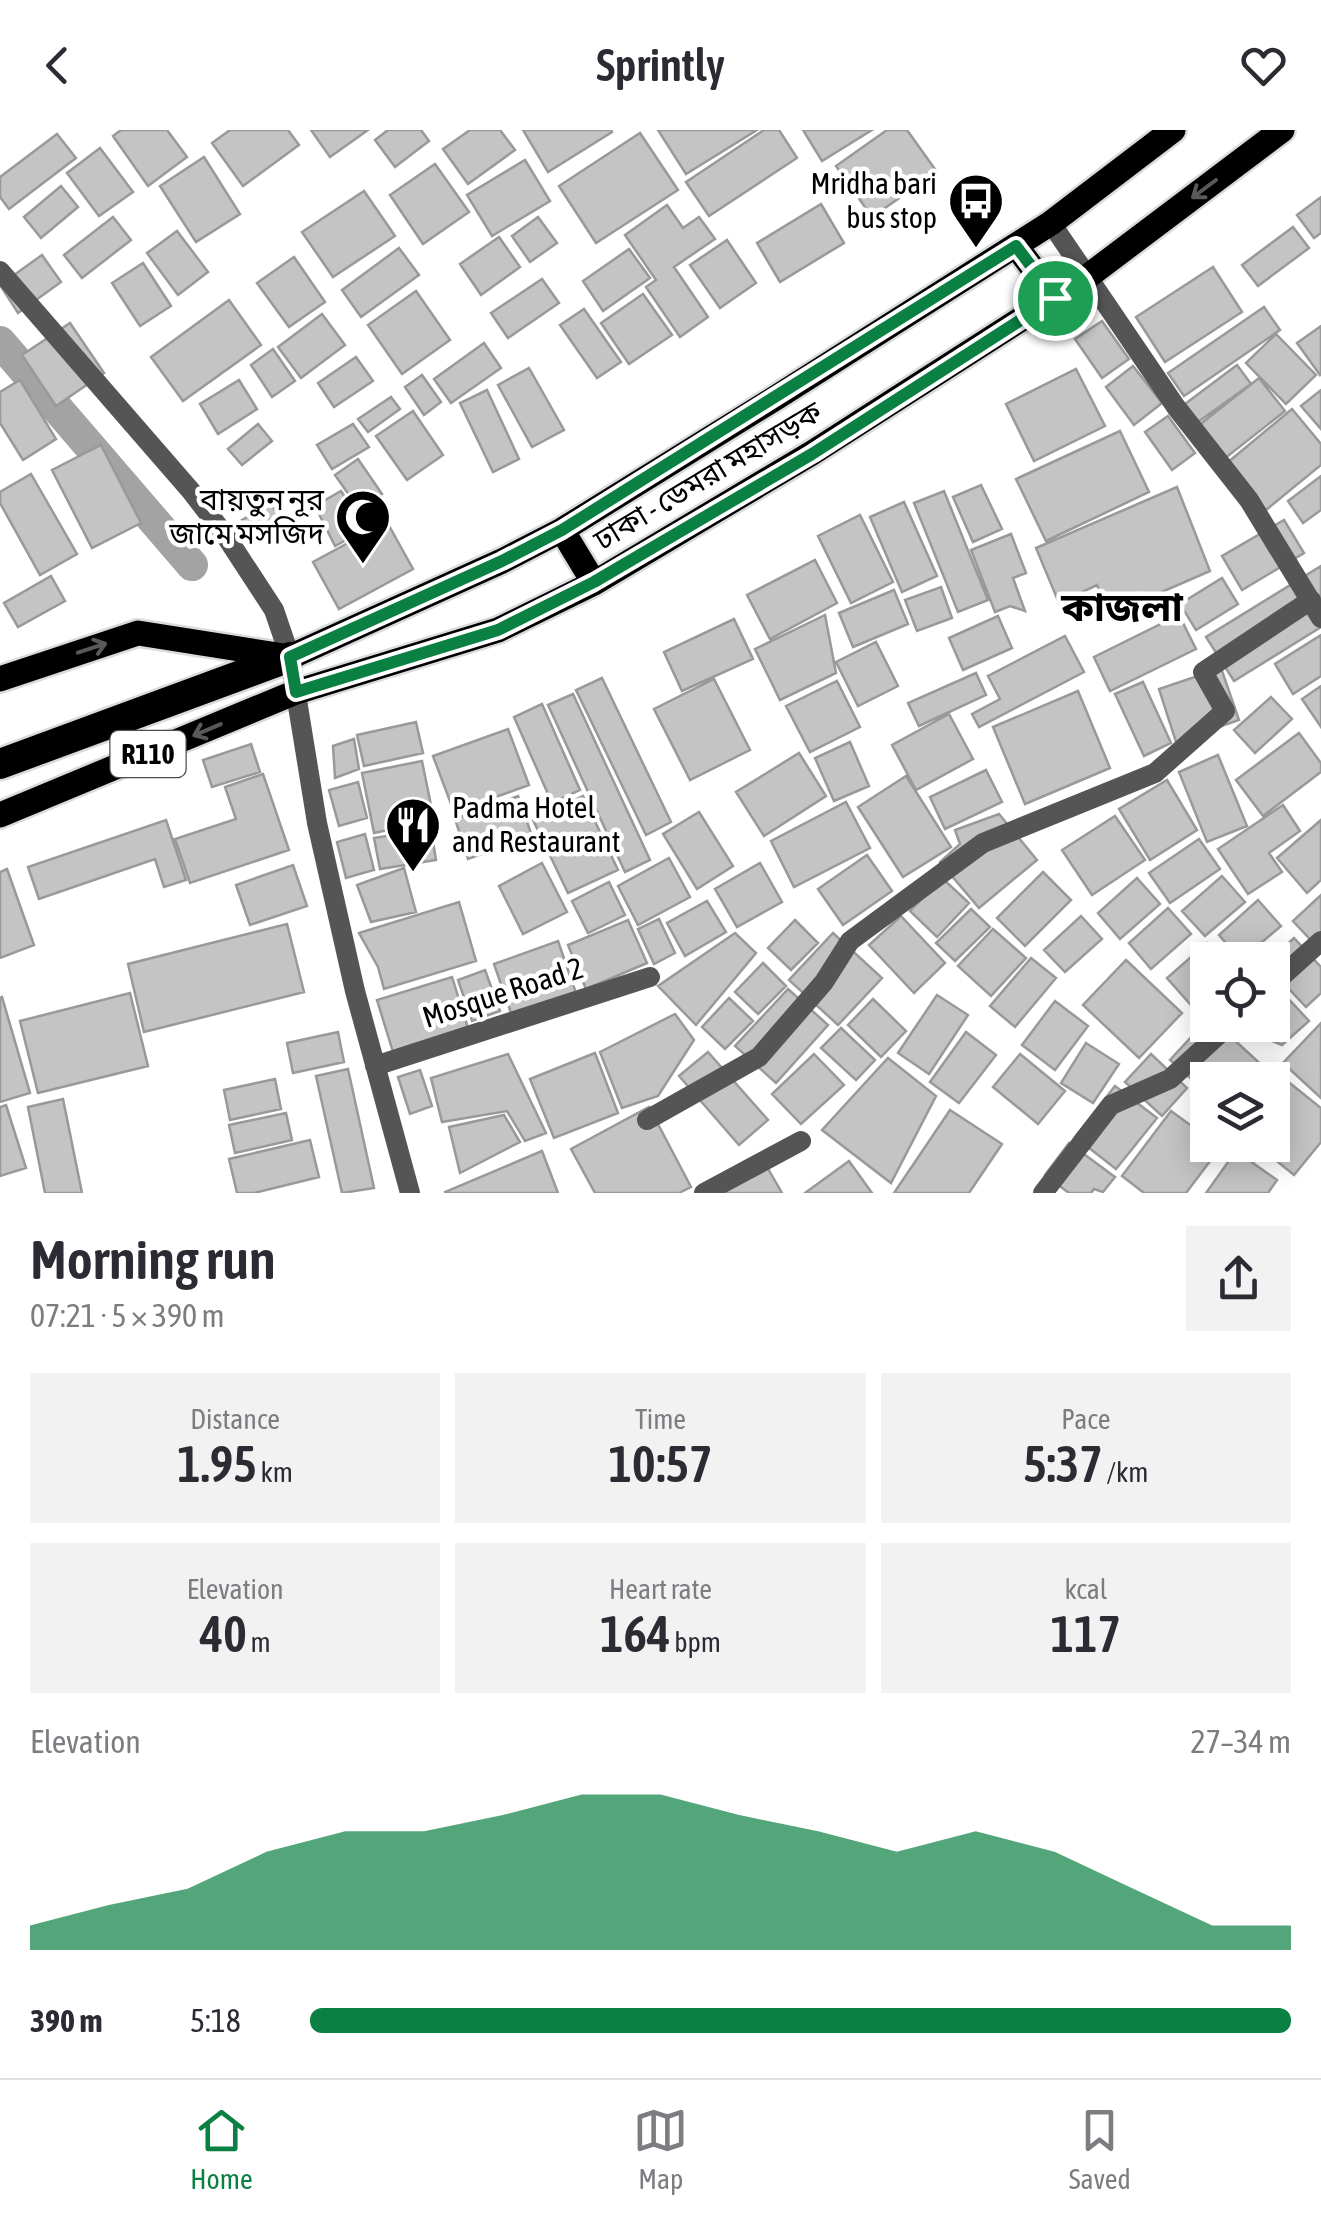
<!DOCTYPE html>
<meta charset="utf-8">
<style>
:root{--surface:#fff;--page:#f2f2f3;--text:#2b2b33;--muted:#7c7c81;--line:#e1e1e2;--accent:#0b8043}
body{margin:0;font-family:"Asap Condensed","Noto Sans Bengali",sans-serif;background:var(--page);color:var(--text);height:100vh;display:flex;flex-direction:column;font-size:38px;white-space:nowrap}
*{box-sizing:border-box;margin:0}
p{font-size:32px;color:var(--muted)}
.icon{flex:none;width:55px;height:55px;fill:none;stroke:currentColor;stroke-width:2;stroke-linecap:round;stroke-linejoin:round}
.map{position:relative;height:1063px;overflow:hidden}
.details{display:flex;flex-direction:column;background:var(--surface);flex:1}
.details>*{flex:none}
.tools{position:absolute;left:1190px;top:812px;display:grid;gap:20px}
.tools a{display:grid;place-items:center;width:100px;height:100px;border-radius:0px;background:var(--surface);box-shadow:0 5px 25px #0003;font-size:50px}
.pin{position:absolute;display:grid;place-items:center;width:85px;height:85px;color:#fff;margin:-42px;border:5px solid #fff;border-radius:50%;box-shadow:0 2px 10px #0007}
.round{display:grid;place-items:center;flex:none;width:105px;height:105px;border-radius:0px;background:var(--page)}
.headline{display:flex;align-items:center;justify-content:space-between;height:170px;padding:0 30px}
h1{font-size:55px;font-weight:600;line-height:75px}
.stats{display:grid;grid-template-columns:repeat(3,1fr);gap:15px;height:170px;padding:10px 30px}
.stats div{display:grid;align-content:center;border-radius:0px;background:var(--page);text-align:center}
.stats b{font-size:50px;font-weight:600}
.stats small{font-size:28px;font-weight:400}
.stats p{font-size:28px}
.chart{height:280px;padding:20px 30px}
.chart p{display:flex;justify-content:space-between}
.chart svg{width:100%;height:180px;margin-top:10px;fill:var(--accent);opacity:.7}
ul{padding:0 30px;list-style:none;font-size:32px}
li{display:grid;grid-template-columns:160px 120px 1fr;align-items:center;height:75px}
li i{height:25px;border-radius:12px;background:var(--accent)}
header{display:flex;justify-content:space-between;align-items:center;height:130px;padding:0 30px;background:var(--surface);font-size:45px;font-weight:600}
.tab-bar{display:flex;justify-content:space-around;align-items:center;height:140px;border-top:2px solid var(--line);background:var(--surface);font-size:28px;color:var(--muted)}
.tab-bar a{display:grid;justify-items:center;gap:5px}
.tab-bar .on{color:var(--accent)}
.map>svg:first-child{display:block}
</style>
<header><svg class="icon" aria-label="back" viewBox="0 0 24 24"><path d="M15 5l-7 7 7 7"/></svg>Sprintly<svg class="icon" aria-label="heart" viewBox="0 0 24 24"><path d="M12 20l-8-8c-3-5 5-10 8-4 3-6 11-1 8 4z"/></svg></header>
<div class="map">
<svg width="1321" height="1063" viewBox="0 0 1321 1063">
<rect width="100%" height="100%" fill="#fff"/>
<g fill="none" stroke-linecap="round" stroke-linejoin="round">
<path stroke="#a3a3a3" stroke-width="32" d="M 0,212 L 192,435"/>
</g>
<path fill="#c4c4c4" stroke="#999" stroke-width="2.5" d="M 121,0 L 167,0 L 187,27 L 148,56 L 113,6 Z
M 230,0 L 288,0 L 299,15 L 243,56 L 212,13 Z
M 311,0 L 368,0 L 330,27 Z
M 388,0 L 421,0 L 429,11 L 395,37 L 375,10 Z
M 470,0 L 500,0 L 515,20 L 468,54 L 443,19 Z
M 523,0 L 611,0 L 612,2 L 548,42 Z
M 658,0 L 757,0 L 686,44 Z
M 764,0 L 779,0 L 797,28 L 709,86 L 686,52 Z
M 803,0 L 872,0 L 822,31 Z
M 887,0 L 907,0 L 937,42 L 872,87 L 836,36 Z
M 640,3 L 678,60 L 596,113 L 559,56 Z
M 57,4 L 76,28 L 9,79 L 0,67 L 0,47 Z
M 100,18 L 133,62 L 99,86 L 67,43 Z
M 204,27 L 240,84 L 196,112 L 160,56 Z
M 525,30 L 550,71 L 492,106 L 467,65 Z
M 435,34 L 469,82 L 423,114 L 390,65 Z
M 61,56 L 78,77 L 41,108 L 24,87 Z
M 364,61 L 395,106 L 333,147 L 302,102 Z
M 1321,67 L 1321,103 L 1314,108 L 1297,85 Z
M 821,74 L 844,113 L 780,152 L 757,113 Z
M 667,75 L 683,98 L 699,87 L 715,109 L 674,137 L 708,187 L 680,207 L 646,157 L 656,150 L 625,105 Z
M 113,87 L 131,110 L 82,148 L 64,125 Z
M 538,87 L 557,113 L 530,132 L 512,106 Z
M 1293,97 L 1309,118 L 1258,156 L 1242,135 Z
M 177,101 L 208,142 L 178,165 L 147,123 Z
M 499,107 L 520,137 L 481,165 L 460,134 Z
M 727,110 L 756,153 L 720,178 L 690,135 Z
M 399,118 L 419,145 L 361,187 L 342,160 Z
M 629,119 L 650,148 L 603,181 L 583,151 Z
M 42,125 L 61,152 L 18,183 L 0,155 Z
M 294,127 L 325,172 L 289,197 L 257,153 Z
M 143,133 L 171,176 L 140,196 L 112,153 Z
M 1213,137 L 1242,182 L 1165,232 L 1136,187 Z
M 542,149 L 559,173 L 508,208 L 491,183 Z
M 416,161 L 450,210 L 402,244 L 368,195 Z
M 643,164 L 672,205 L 629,234 L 601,193 Z
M 229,170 L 261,215 L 183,271 L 151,227 Z
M 1264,177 L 1280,200 L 1184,266 L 1168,243 Z
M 584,179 L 621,232 L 597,248 L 560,195 Z
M 322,184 L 345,215 L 301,248 L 278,217 Z
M 1102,191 L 1129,229 L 1102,248 L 1075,209 Z
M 70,193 L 104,243 L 56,276 L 22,225 Z
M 1321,196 L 1321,244 L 1320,245 L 1297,213 Z
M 1276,204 L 1316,245 L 1286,274 L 1246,233 Z
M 484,213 L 501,238 L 451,273 L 434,249 Z
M 273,219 L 295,251 L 272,267 L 251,235 Z
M 356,227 L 373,251 L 334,277 L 318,253 Z
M 1237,235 L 1251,254 L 1198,292 L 1185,274 Z
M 1133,236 L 1162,273 L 1134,295 L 1106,257 Z
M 529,238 L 564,300 L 532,317 L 498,255 Z
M 1076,239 L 1105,296 L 1034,331 L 1006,274 Z
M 422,245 L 441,272 L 424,285 L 405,257 Z
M 1259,248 L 1285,281 L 1224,329 L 1198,296 Z
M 20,250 L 56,309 L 23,330 L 0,293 L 0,262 Z
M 239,250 L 257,279 L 218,304 L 200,274 Z
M 487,260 L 519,329 L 493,342 L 460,273 Z
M 1321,260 L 1321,299 L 1301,276 Z
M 391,267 L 400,279 L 368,302 L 358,289 Z
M 1292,279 L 1321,314 L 1321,335 L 1266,380 L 1227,333 Z
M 413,281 L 443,325 L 407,350 L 376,306 Z
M 1168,286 L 1195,323 L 1172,340 L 1145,302 Z
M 258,294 L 272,311 L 242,335 L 228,319 Z
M 353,294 L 369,317 L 332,339 L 317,315 Z
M 1120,301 L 1149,362 L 1046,411 L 1016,349 Z
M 101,315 L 141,393 L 92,418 L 52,340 Z
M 358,329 L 382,364 L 359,379 L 335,345 Z
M 31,344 L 77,424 L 40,445 L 0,373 L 0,362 Z
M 1321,346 L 1321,380 L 1303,393 L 1288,371 Z
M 981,355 L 1002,399 L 973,412 L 953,367 Z
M 1177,357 L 1210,441 L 1109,485 L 1097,455 L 1059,473 L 1036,418 Z
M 341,361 L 366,399 L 335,416 L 315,376 Z
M 944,361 L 988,470 L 958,482 L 914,373 Z
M 904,372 L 937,446 L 902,462 L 870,387 Z
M 271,374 L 284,393 L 252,407 L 242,390 Z
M 860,385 L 893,452 L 851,473 L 818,406 Z
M 1284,390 L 1304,423 L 1242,460 L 1222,426 Z
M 387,392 L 413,439 L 339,479 L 313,432 Z
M 1011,404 L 1026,443 L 1013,448 L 1025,481 L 1010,476 L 995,482 L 971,420 Z
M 815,430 L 837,473 L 770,509 L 747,465 Z
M 1321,436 L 1321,497 L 1234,551 L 1206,507 Z
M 51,446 L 65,471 L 18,497 L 4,473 Z
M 1222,448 L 1238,474 L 1196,500 L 1180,474 Z
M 941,457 L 952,488 L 917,501 L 905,470 Z
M 894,460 L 908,494 L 853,517 L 839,483 Z
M 825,485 L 836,543 L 780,570 L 755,519 Z
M 1179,485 L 1196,519 L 1110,561 L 1094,527 Z
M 998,486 L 1012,518 L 963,540 L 949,508 Z
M 734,489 L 753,529 L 682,561 L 664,522 Z
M 1321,505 L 1321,546 L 1293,564 L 1275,534 Z
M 1065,506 L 1084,542 L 979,597 L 972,584 L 1000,569 L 988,546 Z
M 876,512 L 898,556 L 858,576 L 836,532 Z
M 1221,538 L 1239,590 L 1176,612 L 1159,559 Z
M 976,543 L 986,565 L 919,596 L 908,573 Z
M 602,548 L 671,692 L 646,705 L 576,560 Z
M 714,549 L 750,620 L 690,650 L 654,579 Z
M 837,551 L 860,597 L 810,622 L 786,576 Z
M 1143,552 L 1171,613 L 1144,626 L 1115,564 Z
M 1321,556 L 1321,597 L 1302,569 Z
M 1078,561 L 1110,638 L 1025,674 L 993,597 Z
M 573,564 L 650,730 L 625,742 L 548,575 Z
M 1271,567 L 1292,589 L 1255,623 L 1234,600 Z
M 542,574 L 580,660 L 552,673 L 514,587 Z
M 949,584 L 973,629 L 916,660 L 892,615 Z
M 416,592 L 423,623 L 364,636 L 357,605 Z
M 508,599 L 529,655 L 454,682 L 433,626 Z
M 1299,603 L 1321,633 L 1321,642 L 1263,686 L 1236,650 Z
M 354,609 L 359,639 L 335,648 L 333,616 Z
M 850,612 L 869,656 L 834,671 L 815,628 Z
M 251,614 L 260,642 L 212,657 L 203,630 Z
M 799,623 L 826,666 L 764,706 L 736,662 Z
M 1218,625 L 1247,696 L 1207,712 L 1179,642 Z
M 422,631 L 434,690 L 374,703 L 362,643 Z
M 986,640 L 1002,672 L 945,699 L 930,667 Z
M 263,644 L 289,720 L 190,753 L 175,709 L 236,689 L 225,657 Z
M 906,646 L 951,717 L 903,747 L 858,677 Z
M 1167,650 L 1197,700 L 1150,730 L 1119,679 Z
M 358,652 L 367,688 L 339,696 L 329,660 Z
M 518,666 L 532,706 L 468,729 L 455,689 Z
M 583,666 L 618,740 L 568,763 L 533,690 Z
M 846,672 L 870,718 L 794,757 L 771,711 Z
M 1283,675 L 1300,701 L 1269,723 L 1282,742 L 1248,764 L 1218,719 Z
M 699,682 L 733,736 L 697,759 L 663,704 Z
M 999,684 L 1037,730 L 979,778 L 940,732 L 960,714 L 955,700 Z
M 1115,686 L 1145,730 L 1092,765 L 1062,720 Z
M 166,690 L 186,750 L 164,757 L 155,729 L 39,769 L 28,737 Z
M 1321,690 L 1321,750 L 1307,763 L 1277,728 Z
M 431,699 L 436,730 L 380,739 L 374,708 Z
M 365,704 L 374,740 L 346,748 L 337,712 Z
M 1199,709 L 1220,739 L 1170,773 L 1149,743 Z
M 867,725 L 892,761 L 843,795 L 818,759 Z
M 669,728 L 690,767 L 638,795 L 618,756 Z
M 542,733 L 567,782 L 523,804 L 499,756 Z
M 760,733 L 782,772 L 737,797 L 715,759 Z
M 293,735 L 307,776 L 250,795 L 236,755 Z
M 404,738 L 416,782 L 371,792 L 357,755 Z
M 7,739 L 34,815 L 0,828 L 0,742 Z
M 1043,742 L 1071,770 L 1025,816 L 997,788 Z
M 1222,746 L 1245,772 L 1205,806 L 1182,781 Z
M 942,748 L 969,773 L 937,807 L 910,781 Z
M 1137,748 L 1160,774 L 1120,809 L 1098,783 Z
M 609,752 L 625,785 L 588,803 L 572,771 Z
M 1321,765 L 1321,821 L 1293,791 Z
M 1258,770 L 1281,796 L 1241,830 L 1219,805 Z
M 707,771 L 726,802 L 685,826 L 667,793 Z
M 459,772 L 476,831 L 384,859 L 378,837 L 359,803 Z
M 1168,778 L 1191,804 L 1151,839 L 1129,813 Z
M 971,779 L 990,797 L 955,831 L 936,813 Z
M 901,786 L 945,833 L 914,863 L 869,815 Z
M 1081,786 L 1102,809 L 1065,842 L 1044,820 Z
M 659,789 L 675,823 L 654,834 L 638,799 Z
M 628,790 L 647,833 L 586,859 L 568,815 Z
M 795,790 L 818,813 L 791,840 L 768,818 Z
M 287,794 L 304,862 L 144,902 L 128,834 Z
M 993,799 L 1026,828 L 991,866 L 958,836 Z
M 735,803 L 756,823 L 696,895 L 658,856 Z
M 833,803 L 882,848 L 838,895 L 789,850 Z
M 1294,808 L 1321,837 L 1321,863 L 1306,877 L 1272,841 L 1270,830 Z
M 558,811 L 576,863 L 512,886 L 494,834 Z
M 1207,813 L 1221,830 L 1208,830 L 1208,858 L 1190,874 L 1167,848 Z
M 1031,828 L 1056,848 L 1015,897 L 990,876 Z
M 1126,830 L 1182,883 L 1139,928 L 1083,875 Z
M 763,833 L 786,856 L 758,884 L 735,862 Z
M 485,840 L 500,881 L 472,891 L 458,850 Z
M 452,847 L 468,898 L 393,922 L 377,870 Z
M 1272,851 L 1309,891 L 1282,915 L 1233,895 L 1272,895 Z
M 788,859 L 828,895 L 776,953 L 735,916 Z
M 130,863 L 148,936 L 38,963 L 20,891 Z
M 937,865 L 968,885 L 929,944 L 898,923 Z
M 2,867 L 30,963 L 0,972 L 0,868 Z
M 729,868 L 753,891 L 725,919 L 702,897 Z
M 873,869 L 906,901 L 881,927 L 848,895 Z
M 1055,871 L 1088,896 L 1055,940 L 1022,915 Z
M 675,884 L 694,910 L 658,966 L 622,978 L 600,922 Z
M 1208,889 L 1208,895 L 1218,895 L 1265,938 L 1255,950 L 1208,950 L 1208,964 L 1170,930 Z
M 1321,893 L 1321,968 L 1283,933 Z
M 841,898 L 875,930 L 856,950 L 821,918 Z
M 338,902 L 344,932 L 293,943 L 287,913 Z
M 966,902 L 996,925 L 959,973 L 930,952 Z
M 1086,913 L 1119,934 L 1093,973 L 1061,953 Z
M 708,922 L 768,990 L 739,1015 L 679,946 Z
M 595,923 L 618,983 L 554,1008 L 530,949 Z
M 508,924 L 546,1003 L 525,1011 L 507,981 L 442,992 L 431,948 Z
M 814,924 L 844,955 L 801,994 L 772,964 Z
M 1020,924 L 1065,961 L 1038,994 L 993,957 Z
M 1151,924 L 1187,958 L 1162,986 L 1125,952 Z
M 888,928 L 936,966 L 891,1053 L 822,1000 Z
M 348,939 L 374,1058 L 342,1063 L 316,946 Z
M 420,940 L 432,976 L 410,984 L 398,947 Z
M 1281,946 L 1321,978 L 1321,1012 L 1294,1045 L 1257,1015 L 1272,1015 L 1272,956 Z
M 275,949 L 281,979 L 230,990 L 224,960 Z
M 1115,956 L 1157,988 L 1116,1039 L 1075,1007 Z
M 63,969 L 82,1063 L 45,1063 L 28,977 Z
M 6,975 L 26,1038 L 0,1046 L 0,977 Z
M 649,977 L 691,1057 L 679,1063 L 595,1063 L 571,1019 Z
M 950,980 L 1002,1014 L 969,1063 L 894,1063 Z
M 1171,981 L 1208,1008 L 1208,1015 L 1220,1018 L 1186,1063 L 1144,1063 L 1122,1046 Z
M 286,983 L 292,1010 L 235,1023 L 229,995 Z
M 504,985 L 520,1012 L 460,1043 L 449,997 Z
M 310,1010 L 319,1047 L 254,1063 L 237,1063 L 229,1029 Z
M 1069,1013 L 1115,1047 L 1103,1062 L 1094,1059 L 1091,1063 L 1069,1063 L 1045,1045 Z
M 542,1021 L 558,1063 L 445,1063 L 445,1062 Z
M 1236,1021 L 1277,1050 L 1268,1063 L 1206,1063 Z
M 849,1031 L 872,1063 L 805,1063 Z
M 767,1037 L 782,1063 L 723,1063 Z"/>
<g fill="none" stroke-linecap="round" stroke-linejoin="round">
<g stroke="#dbdbdb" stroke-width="30">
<path id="primary" d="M 1016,116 L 1055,168
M 562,400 L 594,453
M 0,549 L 138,503 L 290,527 L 502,431 L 562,400 L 777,267 L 1051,93 L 1173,0
M 0,685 L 296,562 L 498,500 L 594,453 L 812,323 L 1087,147 L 1282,0"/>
</g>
<g stroke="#dbdbdb" stroke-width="35">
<path id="motorway" d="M 0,634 L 290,527"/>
</g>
<path stroke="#555" stroke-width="20" d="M 1051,93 L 1176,277 L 1249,370 L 1321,488
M 0,141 L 191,361 L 225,405 L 274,480 L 290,527 L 317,693 L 355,861 L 410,1063
M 1272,855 L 1321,811
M 375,936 L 650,847
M 647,990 L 759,927 L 824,852 L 850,811 L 983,713 L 1155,643 L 1225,581 L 1203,542 L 1311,470
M 704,1063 L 801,1011
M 1043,1063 L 1111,975 L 1170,949 L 1229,895"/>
<use href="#primary" stroke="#000" stroke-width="25"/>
<use href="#motorway" stroke="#000" stroke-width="30"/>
</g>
<defs><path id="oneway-shaft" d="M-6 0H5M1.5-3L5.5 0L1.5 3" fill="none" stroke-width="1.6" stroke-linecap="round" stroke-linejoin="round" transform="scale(2.5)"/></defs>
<g stroke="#595959">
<use href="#oneway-shaft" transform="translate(1204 59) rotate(143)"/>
<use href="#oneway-shaft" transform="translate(92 518) rotate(-18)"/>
<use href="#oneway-shaft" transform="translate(207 600) rotate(157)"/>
</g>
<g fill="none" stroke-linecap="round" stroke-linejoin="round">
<g stroke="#fff" stroke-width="20">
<path id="route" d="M 1016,116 L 1055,168 L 812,324 L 594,452 L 498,500 L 296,562 L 290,527 L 502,431 L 562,400 Z"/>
</g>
<use href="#route" stroke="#0b8043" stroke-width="12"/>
</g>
<defs>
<g id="bus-pin" transform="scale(2.875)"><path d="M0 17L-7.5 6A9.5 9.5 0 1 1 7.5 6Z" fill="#000" stroke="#fff"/><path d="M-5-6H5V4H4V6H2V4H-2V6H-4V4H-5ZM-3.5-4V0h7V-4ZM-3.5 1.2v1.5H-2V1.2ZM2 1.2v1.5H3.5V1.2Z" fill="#fff"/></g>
<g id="mosque-pin" transform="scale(2.875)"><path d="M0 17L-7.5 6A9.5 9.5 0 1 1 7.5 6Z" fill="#000" stroke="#fff"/><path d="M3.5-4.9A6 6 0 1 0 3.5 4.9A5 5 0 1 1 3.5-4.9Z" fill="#fff"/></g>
<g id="restaurant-pin" transform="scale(2.875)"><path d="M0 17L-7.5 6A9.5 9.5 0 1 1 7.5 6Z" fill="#000" stroke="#fff"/><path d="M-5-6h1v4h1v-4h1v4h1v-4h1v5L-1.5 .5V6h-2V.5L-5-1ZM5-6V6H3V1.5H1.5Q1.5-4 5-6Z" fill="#fff"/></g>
</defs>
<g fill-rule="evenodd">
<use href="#bus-pin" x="976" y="71"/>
<use href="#mosque-pin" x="363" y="387"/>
<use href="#restaurant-pin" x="413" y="695"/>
</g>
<g text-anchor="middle" stroke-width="9" stroke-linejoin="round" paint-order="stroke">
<rect fill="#fff" stroke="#4c4c4c" stroke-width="2.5" x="110.5" y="601" width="75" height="46" rx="8"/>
<g font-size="28" font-weight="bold" fill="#000">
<text x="148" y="634">R110</text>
</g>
<g font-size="30" fill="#000" stroke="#fff" text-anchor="end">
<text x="937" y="64">Mridha bari<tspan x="937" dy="34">bus stop</tspan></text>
<text x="324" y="380">বায়তুন নূর<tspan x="324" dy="34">জামে মসজিদ</tspan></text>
<text x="452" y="688" text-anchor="start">Padma Hotel<tspan x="452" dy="34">and Restaurant</tspan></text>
</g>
<g font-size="30" fill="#000" stroke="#fff">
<text transform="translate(708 346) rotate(-31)" y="10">ঢাকা - ডেমরা মহাসড়ক</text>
<text transform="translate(503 863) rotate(-18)" y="10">Mosque Road 2</text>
</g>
<g font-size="40" font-weight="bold" fill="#000" stroke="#fff">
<text x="1122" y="491">কাজলা</text>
</g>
</g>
</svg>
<div class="tools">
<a><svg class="icon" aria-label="locate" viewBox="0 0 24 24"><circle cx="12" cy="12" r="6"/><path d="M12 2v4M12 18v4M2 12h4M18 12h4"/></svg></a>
<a><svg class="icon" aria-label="layers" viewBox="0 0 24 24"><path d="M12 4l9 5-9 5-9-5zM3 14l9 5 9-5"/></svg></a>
</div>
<div class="pin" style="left:1055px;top:168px;background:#1e9e55"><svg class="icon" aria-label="arrive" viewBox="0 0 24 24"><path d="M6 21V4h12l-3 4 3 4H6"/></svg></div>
</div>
<section class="details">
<div class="headline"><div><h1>Morning run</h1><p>07:21 · 5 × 390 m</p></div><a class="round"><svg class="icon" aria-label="share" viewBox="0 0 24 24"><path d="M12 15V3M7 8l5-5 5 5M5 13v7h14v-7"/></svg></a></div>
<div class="stats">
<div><p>Distance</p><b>1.95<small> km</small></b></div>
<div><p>Time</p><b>10:57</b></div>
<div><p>Pace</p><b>5:37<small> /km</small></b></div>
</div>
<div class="stats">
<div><p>Elevation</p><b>40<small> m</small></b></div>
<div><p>Heart rate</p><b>164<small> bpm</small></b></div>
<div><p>kcal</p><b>117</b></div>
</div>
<div class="chart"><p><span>Elevation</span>27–34 m</p>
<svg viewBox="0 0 160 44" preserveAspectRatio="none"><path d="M0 44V38L10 33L20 29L30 20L40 15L50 15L60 11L70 6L80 6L90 11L100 15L110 20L120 15L130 20L140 29L150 38L160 38V44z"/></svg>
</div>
<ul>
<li><b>390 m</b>5:18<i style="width:100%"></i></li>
</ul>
</section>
<nav class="tab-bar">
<a class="on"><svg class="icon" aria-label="home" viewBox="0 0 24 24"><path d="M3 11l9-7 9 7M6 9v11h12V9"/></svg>Home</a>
<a><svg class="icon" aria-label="map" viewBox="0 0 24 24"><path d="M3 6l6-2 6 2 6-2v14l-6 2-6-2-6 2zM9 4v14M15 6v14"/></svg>Map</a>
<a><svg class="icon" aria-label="saved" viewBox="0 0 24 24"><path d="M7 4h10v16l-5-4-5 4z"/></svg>Saved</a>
</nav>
